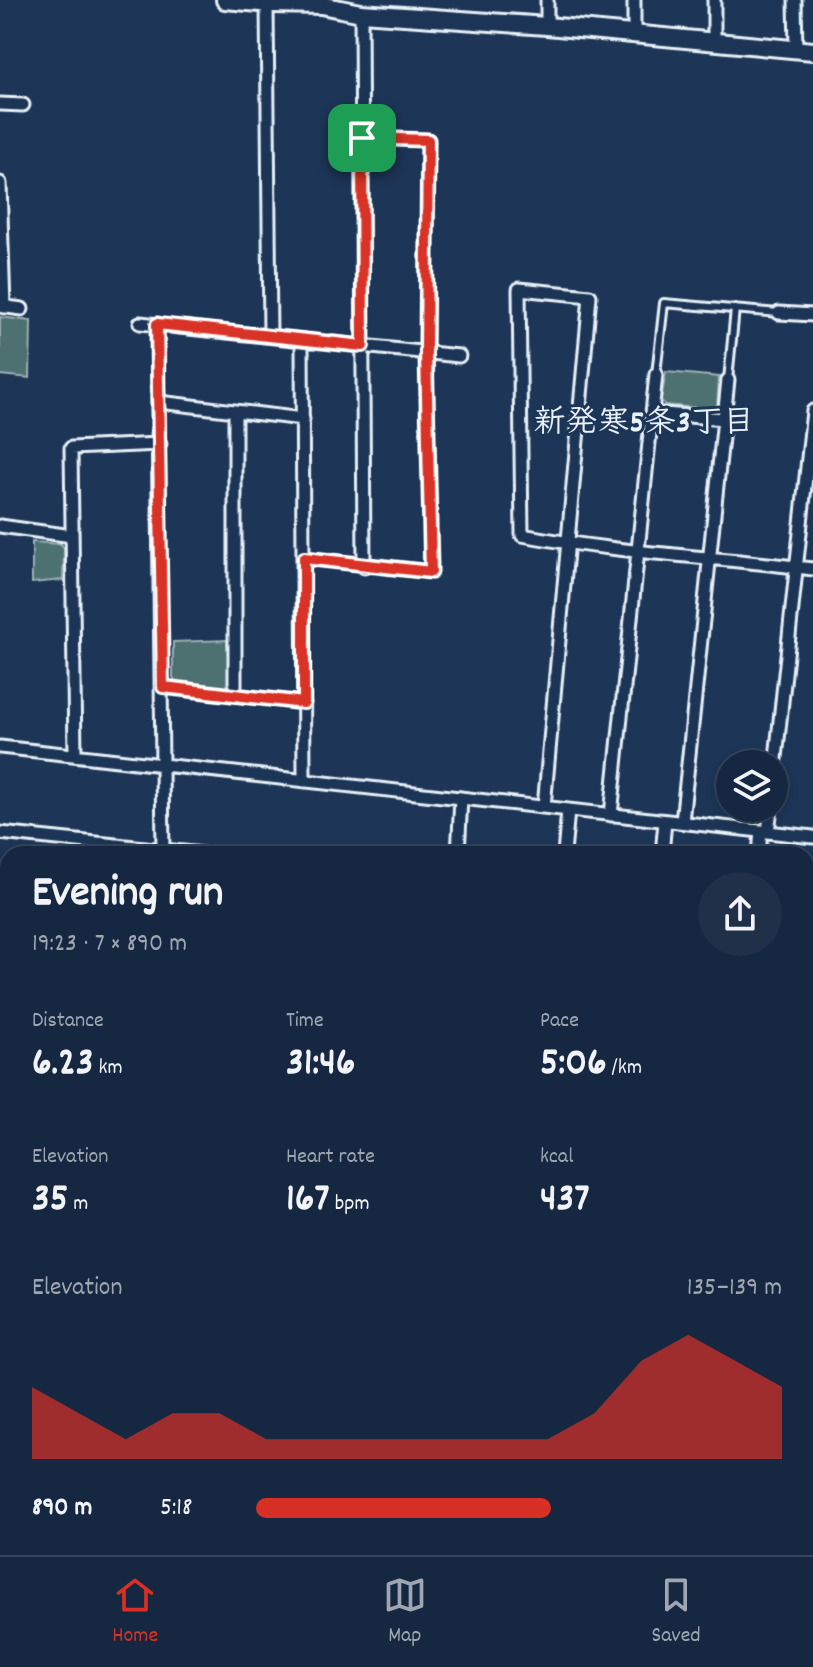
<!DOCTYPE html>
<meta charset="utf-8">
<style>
:root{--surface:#162841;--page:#1f3048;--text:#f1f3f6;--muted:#9ea6b1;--line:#35445a;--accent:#d93025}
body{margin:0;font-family:Dekko,"Klee One",sans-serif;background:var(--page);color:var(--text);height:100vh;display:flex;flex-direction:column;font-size:30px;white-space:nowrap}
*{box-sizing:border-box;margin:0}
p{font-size:26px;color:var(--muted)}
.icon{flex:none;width:44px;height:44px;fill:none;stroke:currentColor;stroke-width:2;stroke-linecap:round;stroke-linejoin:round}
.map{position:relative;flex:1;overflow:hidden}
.drawer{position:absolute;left:0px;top:846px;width:814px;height:710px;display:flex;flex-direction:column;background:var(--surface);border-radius:24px 24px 0 0;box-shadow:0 4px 12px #0003,0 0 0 2px var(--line)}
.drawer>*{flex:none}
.buttons{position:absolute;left:716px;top:750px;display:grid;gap:16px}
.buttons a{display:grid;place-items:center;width:72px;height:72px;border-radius:50%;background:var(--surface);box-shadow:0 4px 12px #0003,0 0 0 2px var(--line);font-size:40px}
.pin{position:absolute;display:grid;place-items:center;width:68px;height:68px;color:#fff;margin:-34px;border-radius:16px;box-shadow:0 4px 12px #0006}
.round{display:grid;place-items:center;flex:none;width:84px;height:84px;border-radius:42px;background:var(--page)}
.summary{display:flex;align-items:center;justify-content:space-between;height:136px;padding:0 32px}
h1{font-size:44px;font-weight:700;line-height:60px}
.stats{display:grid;grid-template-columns:repeat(3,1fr);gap:12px;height:136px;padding:8px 32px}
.stats div{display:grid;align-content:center}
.stats b{font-size:40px;font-weight:700}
.stats small{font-size:22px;font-weight:400}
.stats p{font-size:22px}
.chart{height:224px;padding:16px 32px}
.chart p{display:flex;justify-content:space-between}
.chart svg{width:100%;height:144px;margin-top:8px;fill:var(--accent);opacity:.7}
ul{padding:0 32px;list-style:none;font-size:26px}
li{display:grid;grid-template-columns:128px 96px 1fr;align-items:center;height:60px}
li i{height:20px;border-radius:10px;background:var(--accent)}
.tabs{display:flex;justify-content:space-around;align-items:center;height:112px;border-top:2px solid var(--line);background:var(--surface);font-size:22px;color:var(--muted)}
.tabs a{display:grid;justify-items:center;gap:4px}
.tabs .active{color:var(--accent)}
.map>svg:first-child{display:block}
</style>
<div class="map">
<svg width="813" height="1555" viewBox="0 0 813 1555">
<rect width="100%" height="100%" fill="#1d3557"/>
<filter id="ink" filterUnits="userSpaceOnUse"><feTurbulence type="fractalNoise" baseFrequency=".0125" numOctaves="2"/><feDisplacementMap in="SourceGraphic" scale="16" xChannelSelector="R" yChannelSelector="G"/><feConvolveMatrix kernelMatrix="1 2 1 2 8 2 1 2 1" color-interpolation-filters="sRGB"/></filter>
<g filter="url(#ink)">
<path fill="#344562" d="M 0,901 L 8,901 L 8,1399 L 0,1398 Z"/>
<path fill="#4e7070" stroke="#9bb0b4" stroke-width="2" d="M 0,317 L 31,321 L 30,378 L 0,375 Z
M 666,372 L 719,377 L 717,406 L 711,409 L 665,405 L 661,400 Z
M 32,542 L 61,544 L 64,548 L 63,580 L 32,583 Z
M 227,640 L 231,684 L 225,688 L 177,684 L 173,677 L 173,642 Z"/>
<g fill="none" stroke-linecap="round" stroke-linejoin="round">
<g stroke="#e8f1f8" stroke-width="12">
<path id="service" d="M 656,374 L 664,303 L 779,313
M 728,380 L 735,309
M 0,909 L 8,910"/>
</g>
<g stroke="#e8f1f8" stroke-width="17">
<path id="minor" d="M 634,0 L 634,34
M 795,0 L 796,49
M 267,4 L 270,336
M 361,13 L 364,567
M 547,26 L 547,0
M 714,41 L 714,0
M 0,104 L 23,105
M 0,183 L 4,307
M 0,306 L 22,309
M 779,313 L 813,315
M 140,323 L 459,356
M 157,324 L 163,854
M 302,341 L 304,781
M 159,402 L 303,419
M 652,413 L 724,419
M 0,526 L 72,536
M 304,558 L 431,572 L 426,352 L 428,140 L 362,138
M 163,687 L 304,703
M 235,695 L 235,413
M 0,747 L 813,837
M 75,755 L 71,448 L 160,444
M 774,777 L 813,411
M 544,807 L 590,296 L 519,289 L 522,535 C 618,553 716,557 813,569
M 611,815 L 656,374
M 682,822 L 728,380
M 768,832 L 771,808
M 0,833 L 203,854
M 458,854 L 461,798
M 564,854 L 568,810
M 662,854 L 665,821
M 759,854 L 761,831
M 806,1033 L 813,1033
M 0,1064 L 8,1065
M 806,1219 L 813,1219
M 806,1294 L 813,1294
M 806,1404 L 813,1404
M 1,1409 L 7,1555
M 83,1548 L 83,1555
M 162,1548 L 162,1555
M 247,1548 L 247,1555
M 334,1548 L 334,1555
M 698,1555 L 698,1548
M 772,1555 L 773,1548"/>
</g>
<g stroke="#e8f1f8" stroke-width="20">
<path id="tertiary" d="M 0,1409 L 8,1410
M 806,1482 L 813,1483"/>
</g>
<g stroke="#e8f1f8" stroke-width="22">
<path id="secondary" d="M 225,0 L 272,4 L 321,5 L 361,13 L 547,26 L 813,51"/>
</g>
<use href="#service" stroke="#1d3557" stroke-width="6"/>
<use href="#minor" stroke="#1d3557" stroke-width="11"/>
<use href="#tertiary" stroke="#1d3557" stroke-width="14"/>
<use href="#secondary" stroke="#1d3557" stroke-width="16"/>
</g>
</g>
<g fill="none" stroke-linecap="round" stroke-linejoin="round" filter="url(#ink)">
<g stroke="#fff" stroke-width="16">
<path id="route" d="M 362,138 L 428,140 L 426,352 L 431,572 L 304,558 L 304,703 L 163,687 L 157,324 L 363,346 Z"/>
</g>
<use href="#route" stroke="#d93025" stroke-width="10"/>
</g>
<g text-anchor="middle" stroke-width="6" stroke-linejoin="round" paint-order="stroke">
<g font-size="32" font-weight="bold" fill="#e8f1f8" stroke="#1d3557">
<text x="644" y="431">新発寒5条3丁目</text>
</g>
</g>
</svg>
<div class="buttons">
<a><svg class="icon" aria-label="layers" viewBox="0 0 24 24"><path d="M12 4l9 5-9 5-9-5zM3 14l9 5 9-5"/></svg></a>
</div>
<div class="pin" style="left:362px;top:138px;background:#1e9e55"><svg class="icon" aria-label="arrive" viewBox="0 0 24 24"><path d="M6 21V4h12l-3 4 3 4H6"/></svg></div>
<section class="drawer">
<div class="summary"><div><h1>Evening run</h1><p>19:23 · 7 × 890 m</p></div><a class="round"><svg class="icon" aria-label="share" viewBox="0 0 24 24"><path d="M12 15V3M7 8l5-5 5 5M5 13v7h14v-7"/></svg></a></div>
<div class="stats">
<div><p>Distance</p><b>6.23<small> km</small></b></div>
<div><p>Time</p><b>31:46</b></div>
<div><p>Pace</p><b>5:06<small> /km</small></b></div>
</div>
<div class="stats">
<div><p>Elevation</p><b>35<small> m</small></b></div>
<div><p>Heart rate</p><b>167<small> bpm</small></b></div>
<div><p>kcal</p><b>437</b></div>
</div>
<div class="chart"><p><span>Elevation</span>135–139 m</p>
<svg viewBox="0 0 160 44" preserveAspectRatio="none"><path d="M0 44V22L10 30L20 38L30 30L40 30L50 38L60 38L70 38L80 38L90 38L100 38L110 38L120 30L130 14L140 6L150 14L160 22V44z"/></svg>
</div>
<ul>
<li><b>890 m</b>5:18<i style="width:56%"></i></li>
</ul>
</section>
</div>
<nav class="tabs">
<a class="active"><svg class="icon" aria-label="home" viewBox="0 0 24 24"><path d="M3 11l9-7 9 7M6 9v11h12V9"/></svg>Home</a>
<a><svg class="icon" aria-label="map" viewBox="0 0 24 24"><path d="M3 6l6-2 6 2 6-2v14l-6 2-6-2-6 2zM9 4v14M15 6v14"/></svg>Map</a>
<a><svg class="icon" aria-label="saved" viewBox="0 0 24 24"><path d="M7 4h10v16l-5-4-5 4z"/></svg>Saved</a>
</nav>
